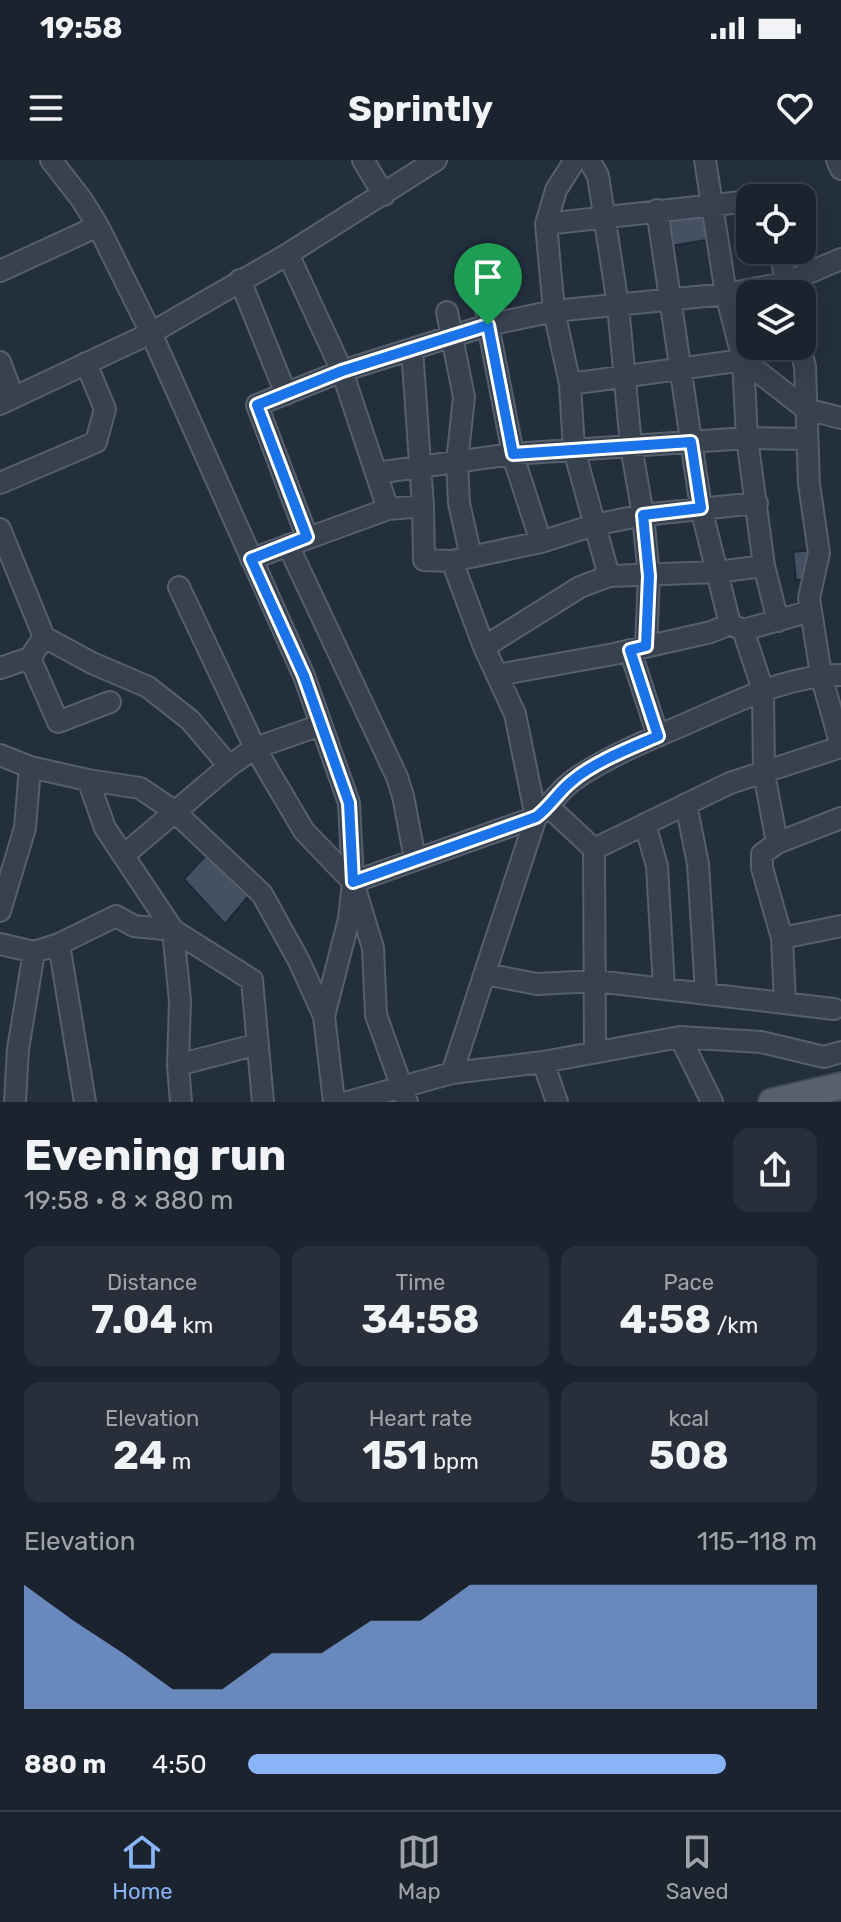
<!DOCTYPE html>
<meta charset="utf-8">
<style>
:root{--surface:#1b232e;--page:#282f3a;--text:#f1f3f6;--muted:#a0a4aa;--line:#39404a;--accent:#8ab4f8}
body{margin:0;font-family:Rubik,sans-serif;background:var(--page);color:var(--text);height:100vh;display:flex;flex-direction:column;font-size:30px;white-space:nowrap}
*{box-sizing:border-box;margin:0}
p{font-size:26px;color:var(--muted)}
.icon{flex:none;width:44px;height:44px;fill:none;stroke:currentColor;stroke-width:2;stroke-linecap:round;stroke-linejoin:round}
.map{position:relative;height:942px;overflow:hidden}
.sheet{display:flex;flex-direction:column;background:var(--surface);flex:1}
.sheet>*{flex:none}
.buttons{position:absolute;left:736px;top:24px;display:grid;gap:16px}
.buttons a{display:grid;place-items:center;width:80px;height:80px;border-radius:16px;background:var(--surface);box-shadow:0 8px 32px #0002,0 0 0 2px var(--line);font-size:40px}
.pin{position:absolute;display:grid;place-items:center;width:68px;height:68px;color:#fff;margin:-82px -34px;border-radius:50% 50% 50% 0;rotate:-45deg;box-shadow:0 0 8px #0007}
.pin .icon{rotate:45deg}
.round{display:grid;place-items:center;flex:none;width:84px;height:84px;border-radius:16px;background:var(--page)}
.overview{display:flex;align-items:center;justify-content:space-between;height:136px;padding:0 24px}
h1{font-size:44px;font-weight:700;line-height:60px}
.metrics{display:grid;grid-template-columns:repeat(3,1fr);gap:12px;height:136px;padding:8px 24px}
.metrics div{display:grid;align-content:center;border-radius:16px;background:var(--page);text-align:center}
.metrics b{font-size:40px;font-weight:700}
.metrics small{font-size:22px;font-weight:400}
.metrics p{font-size:22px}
.chart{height:224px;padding:16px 24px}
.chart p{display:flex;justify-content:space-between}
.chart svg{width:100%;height:144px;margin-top:8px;fill:var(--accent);opacity:.7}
ul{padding:0 24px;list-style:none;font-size:26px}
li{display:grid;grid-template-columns:128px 96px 1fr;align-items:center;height:60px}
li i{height:20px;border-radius:10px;background:var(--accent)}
.status{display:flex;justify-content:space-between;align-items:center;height:56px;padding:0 40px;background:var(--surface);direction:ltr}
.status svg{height:22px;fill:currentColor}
header{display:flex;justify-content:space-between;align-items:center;height:104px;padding:0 24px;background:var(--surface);font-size:36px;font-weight:700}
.menu{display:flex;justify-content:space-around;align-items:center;height:112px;border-top:2px solid var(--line);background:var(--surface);font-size:22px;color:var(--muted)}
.menu a{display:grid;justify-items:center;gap:4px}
.menu .on{color:var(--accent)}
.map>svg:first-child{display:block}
</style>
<div class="status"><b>19:58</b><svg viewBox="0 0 49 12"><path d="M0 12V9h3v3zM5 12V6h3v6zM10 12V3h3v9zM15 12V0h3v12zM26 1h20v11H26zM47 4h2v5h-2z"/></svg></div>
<header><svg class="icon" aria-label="menu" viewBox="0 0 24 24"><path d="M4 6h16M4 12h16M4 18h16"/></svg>Sprintly<svg class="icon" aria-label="heart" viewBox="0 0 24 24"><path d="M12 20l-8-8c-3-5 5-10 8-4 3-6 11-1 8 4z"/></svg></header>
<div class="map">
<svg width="841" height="942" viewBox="0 0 841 942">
<rect width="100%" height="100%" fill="#242f3e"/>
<path fill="#455162" stroke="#1f2835" stroke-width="2" d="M 707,50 L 712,79 L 671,86 L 665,57 Z
M 813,390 L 809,419 L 796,420 L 793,392 Z
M 207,694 L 251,733 L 225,764 L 184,719 Z"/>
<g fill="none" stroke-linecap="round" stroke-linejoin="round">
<g stroke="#565f6c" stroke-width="24">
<path id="minor" d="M 51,0 L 82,40 L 98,66 L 151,173 L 304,516 L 349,643 L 353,722 L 349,759 L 324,856
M 363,0 L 384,35
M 575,0 L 556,30 L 546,64 L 554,151 L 570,224 L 574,290 L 609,416
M 589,0 L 598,16 L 618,145 L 631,286 L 643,355 L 649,416 L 646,486
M 705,0 L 726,134 L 743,200 L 747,278 L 764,406 L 778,461
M 837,0 L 841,9
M 657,50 L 701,348 L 730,464
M 546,64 L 750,41
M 780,90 L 788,134
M 288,94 L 342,211 L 388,349
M 0,111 L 98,66
M 240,120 L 286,234
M 483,121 L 488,165 L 514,299 L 541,382
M 447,152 L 464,237 L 457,302 L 459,343 L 471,397
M 800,186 L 805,207 L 809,324 L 819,393 L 809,438 L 821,515 L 841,586
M 412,189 L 423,346 L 424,400 L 452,401 L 541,382 L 594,365 L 643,355 L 757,343
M 0,202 L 13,237
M 570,224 L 743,200 L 806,249 L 841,258
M 0,244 L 151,173 L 288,94 L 436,0
M 376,313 L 513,294 L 747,278 L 805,279
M 0,323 L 96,282 L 105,249 L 86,203
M 0,369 L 44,477 L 30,498 L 0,508
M 307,377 L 257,245 L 342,211 L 488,165 L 554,151 L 726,134 L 785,123 L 841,99
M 288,385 L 397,617 L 403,636 L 415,699
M 251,399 L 388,349 L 423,346
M 452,401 L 484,487 L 515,554 L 536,657 L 452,913
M 179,427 L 255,588 L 304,671 L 353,722 L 373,788 L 376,855 L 407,942
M 743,470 L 763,530 L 764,613 L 777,683
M 44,477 L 92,503 L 148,527 L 190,560 L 229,606
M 484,487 L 580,427 L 609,416 L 717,412 L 764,406
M 630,490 L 658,576
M 30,498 L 58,562 L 110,542
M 497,515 L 614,494 L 711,472 L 730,464 L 743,470 L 811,451
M 0,595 L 30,607 L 88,620 L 140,628 L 174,651 L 262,734 L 299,801 L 324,856 L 334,942
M 88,620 L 105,668 L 173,770 L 180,841 L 178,905 L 181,942
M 686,644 L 698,704 L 706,832
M 549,647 L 594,689 L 595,892
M 645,664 L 657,706 L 664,828
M 594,689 L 730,623 L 841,587
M 124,695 L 229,606 L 255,588 L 321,565
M 353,722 L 536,657 C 550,646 560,629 575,619 C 610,595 651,579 690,562 C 738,541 788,515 841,515
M 0,751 L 25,668 L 30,607
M 782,778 L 841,766
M 0,784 L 34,792 L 59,784 L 116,756 L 134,766 L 173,770 L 252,820 L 263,942
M 59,784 L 85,942
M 485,814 L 537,824 L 596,821 L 834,849
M 785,843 L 782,778 L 762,708 L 762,694 L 777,683 L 841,658
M 680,877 L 712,942
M 543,902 L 557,942
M 178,905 L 258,884
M 15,942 L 18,889 L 34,792
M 348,942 L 452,913 L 543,902 L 680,877 L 761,882 L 824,897 L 841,892"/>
</g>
<g stroke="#414a57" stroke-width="30">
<path id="major" d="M 772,942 L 841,926"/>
</g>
<use href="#minor" stroke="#38414e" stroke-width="20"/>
<use href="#major" stroke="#56606e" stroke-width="26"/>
</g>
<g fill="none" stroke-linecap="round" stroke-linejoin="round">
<g stroke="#fff" stroke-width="16">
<path id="route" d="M 488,165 L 513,294 L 691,282 L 701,348 L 643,355 L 649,416 L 646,486 L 630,490 L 658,576 C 631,588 594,602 572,621 C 558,632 550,647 536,657 L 353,722 L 349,643 L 304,516 L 251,399 L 307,377 L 257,245 L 342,211 Z"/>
</g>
<use href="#route" stroke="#1a73e8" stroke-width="10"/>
</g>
</svg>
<div class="buttons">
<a><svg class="icon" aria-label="locate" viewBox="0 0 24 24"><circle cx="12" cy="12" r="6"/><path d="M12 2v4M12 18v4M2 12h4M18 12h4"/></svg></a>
<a><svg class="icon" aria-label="layers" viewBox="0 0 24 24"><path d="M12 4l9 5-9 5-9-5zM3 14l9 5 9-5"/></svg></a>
</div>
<div class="pin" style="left:488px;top:165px;background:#1e9e55"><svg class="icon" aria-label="arrive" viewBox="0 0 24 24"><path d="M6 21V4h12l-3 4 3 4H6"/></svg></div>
</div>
<section class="sheet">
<div class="overview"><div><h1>Evening run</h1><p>19:58 · 8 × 880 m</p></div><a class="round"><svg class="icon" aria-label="share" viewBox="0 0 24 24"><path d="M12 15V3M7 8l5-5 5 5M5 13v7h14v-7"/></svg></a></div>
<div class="metrics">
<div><p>Distance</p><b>7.04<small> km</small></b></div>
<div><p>Time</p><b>34:58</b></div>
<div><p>Pace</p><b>4:58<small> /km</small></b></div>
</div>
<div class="metrics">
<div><p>Elevation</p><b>24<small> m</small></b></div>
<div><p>Heart rate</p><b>151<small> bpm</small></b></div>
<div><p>kcal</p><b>508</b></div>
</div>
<div class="chart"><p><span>Elevation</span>115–118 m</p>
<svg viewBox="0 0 160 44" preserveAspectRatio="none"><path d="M0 44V6L10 17L20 27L30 38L40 38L50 27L60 27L70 17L80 17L90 6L100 6L110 6L120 6L130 6L140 6L150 6L160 6V44z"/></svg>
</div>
<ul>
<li><b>880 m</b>4:50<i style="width:84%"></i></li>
</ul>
</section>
<nav class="menu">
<a class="on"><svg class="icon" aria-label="home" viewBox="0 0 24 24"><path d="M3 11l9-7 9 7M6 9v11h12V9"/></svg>Home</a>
<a><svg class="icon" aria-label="map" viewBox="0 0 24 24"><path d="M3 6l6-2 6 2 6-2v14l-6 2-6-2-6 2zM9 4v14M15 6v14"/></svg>Map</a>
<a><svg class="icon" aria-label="saved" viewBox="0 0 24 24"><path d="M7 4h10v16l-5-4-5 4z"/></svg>Saved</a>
</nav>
